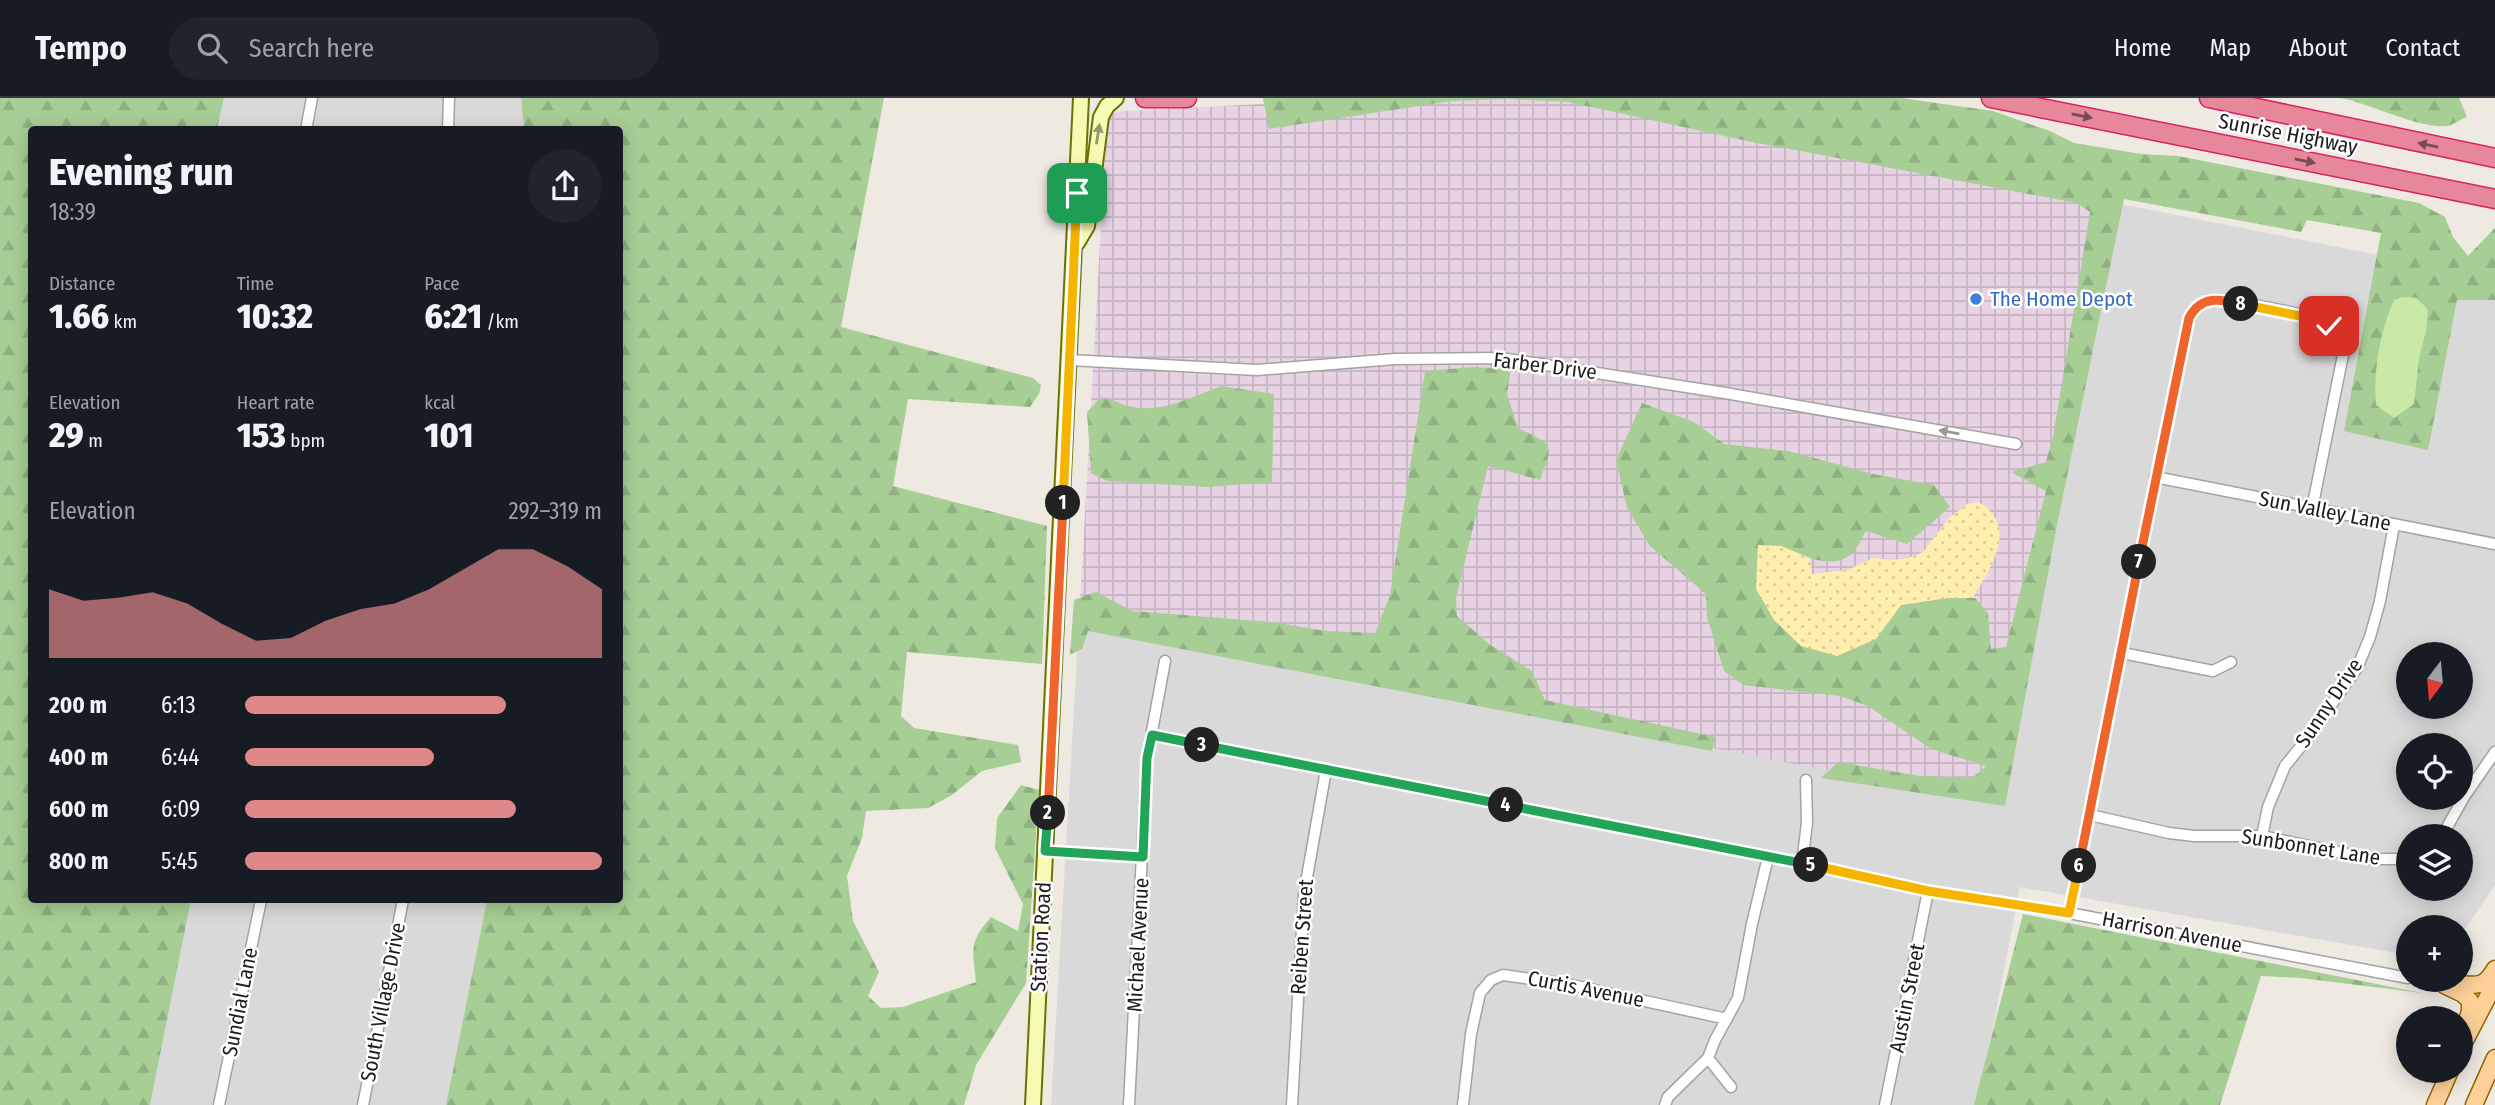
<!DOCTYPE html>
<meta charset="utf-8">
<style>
:root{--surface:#171b24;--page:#20242c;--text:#f1f3f6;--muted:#9ea1a6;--line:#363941;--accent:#df8688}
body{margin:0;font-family:"Fira Sans Condensed",sans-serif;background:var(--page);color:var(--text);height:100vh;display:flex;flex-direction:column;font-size:26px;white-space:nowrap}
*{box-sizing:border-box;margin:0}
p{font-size:23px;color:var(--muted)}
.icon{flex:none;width:38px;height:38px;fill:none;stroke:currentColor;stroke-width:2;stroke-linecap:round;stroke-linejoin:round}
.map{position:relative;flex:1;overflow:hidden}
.panel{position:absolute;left:28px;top:28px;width:595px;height:777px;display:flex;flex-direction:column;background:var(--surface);border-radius:7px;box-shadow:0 4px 18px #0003}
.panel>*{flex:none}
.needle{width:46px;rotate:196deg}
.controls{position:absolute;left:2396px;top:544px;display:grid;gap:14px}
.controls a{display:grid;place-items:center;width:77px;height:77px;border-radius:50%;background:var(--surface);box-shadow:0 4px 18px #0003;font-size:35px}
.pin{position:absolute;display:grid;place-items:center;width:60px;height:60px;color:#fff;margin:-30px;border-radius:14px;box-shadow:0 4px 10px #0006}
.km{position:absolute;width:35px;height:35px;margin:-18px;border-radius:50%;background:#222;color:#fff;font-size:19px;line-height:35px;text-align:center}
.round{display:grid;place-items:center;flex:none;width:74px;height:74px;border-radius:37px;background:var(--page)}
.headline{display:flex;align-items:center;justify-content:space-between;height:119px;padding:0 21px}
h1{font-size:38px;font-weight:800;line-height:52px}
.stats{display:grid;grid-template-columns:repeat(3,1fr);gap:10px;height:119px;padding:7px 21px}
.stats div{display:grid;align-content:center}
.stats b{font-size:35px;font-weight:800}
.stats small{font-size:19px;font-weight:400}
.stats p{font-size:19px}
.chart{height:196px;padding:14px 21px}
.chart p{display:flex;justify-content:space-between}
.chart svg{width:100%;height:126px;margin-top:7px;fill:var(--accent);opacity:.7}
ul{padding:0 21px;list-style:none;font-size:23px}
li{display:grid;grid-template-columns:112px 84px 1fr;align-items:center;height:52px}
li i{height:18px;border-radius:9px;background:var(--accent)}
header{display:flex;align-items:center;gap:42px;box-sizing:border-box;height:98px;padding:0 35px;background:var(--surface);border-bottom:2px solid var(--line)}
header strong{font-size:33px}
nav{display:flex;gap:38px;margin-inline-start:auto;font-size:24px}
.search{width:490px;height:63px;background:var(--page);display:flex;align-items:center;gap:18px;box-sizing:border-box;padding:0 24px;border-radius:38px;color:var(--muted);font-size:26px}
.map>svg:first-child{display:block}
</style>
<header>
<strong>Tempo</strong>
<div class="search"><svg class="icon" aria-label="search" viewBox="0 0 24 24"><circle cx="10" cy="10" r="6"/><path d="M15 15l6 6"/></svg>Search here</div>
<nav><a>Home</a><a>Map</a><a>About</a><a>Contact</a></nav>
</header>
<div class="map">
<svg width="2495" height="1007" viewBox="0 0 2495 1007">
<defs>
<pattern id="industrial-grid" width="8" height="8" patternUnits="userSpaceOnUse" patternTransform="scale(1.75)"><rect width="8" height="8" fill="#e7d3e4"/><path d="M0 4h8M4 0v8" fill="none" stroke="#c6b5c3"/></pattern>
<pattern id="forest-firs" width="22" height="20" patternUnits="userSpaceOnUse" patternTransform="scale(1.75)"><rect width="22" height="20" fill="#a7ce95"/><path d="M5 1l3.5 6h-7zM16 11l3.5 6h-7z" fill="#8fb080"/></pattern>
<pattern id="sand-dots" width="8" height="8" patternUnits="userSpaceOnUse" patternTransform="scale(1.75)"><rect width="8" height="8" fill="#ffeeae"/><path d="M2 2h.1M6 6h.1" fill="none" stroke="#dacc95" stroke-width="1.8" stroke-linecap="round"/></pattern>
</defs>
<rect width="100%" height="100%" fill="#eeeae2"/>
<path fill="#dad9d9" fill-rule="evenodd" d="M 224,0 L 521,0 L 524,31 L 217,32 Z
M 2100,102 L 2495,180 L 2495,787 L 2461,837 L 2460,830 L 2408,830 L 2408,857 L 2020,789 L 1978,1007 L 1051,1007 L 1079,524 ZM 2408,556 L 2460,556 L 2460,609 L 2408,609 ZM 2408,648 L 2460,648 L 2460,700 L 2408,700 ZM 2408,738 L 2460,738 L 2460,791 L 2408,791 Z
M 191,802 L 487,802 L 446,1007 L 150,1007 Z"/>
<path fill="url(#industrial-grid)" d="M 1384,0 L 1616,0 L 2100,102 L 1996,706 L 1079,524 L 1106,36 L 1111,16 L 1121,13 Z"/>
<path fill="#c8eaa6" d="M 2403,199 L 2417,200 L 2428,212 L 2426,233 L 2419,260 L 2414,306 L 2394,320 L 2376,307 C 2373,273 2380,233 2394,202 Z"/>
<path fill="url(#forest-firs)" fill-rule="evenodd" d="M 0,0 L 224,0 L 217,31 L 32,32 L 32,802 L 191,802 L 150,1007 L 0,1007 Z
M 521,0 L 884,0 L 841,229 L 1033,280 L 1041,287 L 1039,296 L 1030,309 L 908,301 L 893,388 L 1047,428 L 1042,566 L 907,554 L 901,618 L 914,630 L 1018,647 L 1021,664 L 982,673 L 952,697 L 928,710 L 866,713 L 862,740 L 847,778 L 853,823 L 879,874 L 868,898 L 881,910 L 903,909 L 976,884 C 973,853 968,845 991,819 L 1018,833 L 1023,806 L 995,750 L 997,720 L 1021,687 L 1039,692 L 1026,885 L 976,967 L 964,1007 L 446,1007 L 487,802 L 620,802 L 620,32 L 524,31 Z
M 1263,0 L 1901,0 L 1993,13 L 2050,33 L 2074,45 L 2141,56 L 2178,58 L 2419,105 L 2445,119 L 2453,139 L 2468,158 L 2495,130 L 2495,202 L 2457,202 L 2428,352 L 2344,333 L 2381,135 L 2307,122 L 2301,134 L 2124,101 L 2056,432 L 2005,708 L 1821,680 L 1838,664 L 1920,678 L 1972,680 L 1986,668 L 1931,651 L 1868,608 L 1840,598 L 1743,587 L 1724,573 L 1707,519 L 1706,496 L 1650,448 L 1627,410 L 1616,362 L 1642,305 L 1694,324 L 1724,346 L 1788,353 L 1873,376 L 1934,387 L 1950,409 L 1907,446 L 1866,433 C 1862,439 1859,448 1854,453 C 1835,475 1802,457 1781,448 L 1876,541 L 1901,507 L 1948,500 L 1975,500 L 1988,515 L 1991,551 L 2006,549 L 2046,393 L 2011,374 L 2046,364 L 2053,339 L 2090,114 L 2077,105 L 1747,43 L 1569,4 L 1507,1 L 1451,3 L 1269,31 ZM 2403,199 L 2417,200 L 2428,212 L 2426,233 L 2419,260 L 2414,306 L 2394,320 L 2376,307 C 2373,273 2380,233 2394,202 Z
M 2341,0 L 2459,0 L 2467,19 C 2461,21 2453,27 2447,28 C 2419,31 2371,6 2341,0 Z
M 1474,269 L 1511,271 L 1507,296 L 1518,330 C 1554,348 1554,344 1540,382 L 1488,368 L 1456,500 L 1457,518 L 1489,546 L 1532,573 L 1545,602 L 1715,639 L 1712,653 L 1088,533 L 1082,551 L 1070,557 L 1074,502 L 1096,494 L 1132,513 L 1273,524 L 1325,533 L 1375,535 L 1390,497 L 1425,273 Z
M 1221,288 L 1274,296 L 1272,384 L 1208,389 L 1107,383 L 1091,375 L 1087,314 L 1101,299 C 1112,301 1122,307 1133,309 C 1163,315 1194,298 1221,288 Z
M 2023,816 L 2422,895 L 2301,880 L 2261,878 L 2220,1007 L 1974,1007 Z"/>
<path fill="url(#sand-dots)" d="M 1978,404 C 2020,428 1991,469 1973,500 L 1948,500 L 1901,507 L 1876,541 L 1837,558 L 1801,548 L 1774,522 L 1756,491 L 1758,447 L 1781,448 L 1810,460 L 1812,476 L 1847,472 L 1873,460 L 1892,462 L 1908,460 L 1923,454 L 1949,420 L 1967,406 Z"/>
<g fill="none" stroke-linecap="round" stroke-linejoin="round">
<g stroke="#a3a3a3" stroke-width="13">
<path id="street" d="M 306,32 L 312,0
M 448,32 L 449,0
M 1069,262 L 1257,272 L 1395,261 L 1501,260 L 1725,295 L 2016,346
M 2155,379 L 2495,446
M 2122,555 L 2213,573 L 2231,564
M 1152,637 L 1802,765 L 1928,793 L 2069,815 L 2408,880
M 2090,717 L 2169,735 L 2194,738 L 2262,738 L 2371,761 L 2408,761
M 2262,738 L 2268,709 L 2285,668 L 2311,636 L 2357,570 L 2370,539 L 2380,503 L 2394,427
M 2442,738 L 2464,699 L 2495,654
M 1045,753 L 1143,759
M 1802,765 L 1807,725 L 1806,682
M 2069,815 L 2187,228 C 2192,211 2203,199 2222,202 C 2245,206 2314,215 2329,228 C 2336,234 2340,243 2344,252 L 2312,411
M 2420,882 L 2444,887
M 1708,960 L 1731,989
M 219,1007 L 261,802
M 363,1007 L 403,802
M 1129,1007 L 1147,660 L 1165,563
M 1292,1007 L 1304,796 L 1326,672
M 1463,1007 L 1471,936 L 1480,895 L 1491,882 L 1503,877 L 1567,886 L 1727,921
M 1665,1007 L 1668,999 L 1708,960 L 1715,942 L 1738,900 L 1752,826 L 1768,759
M 1885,1007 L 1928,793"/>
</g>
<g stroke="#687303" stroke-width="18">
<path id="secondary" d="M 1077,145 L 1087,128 L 1101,19 L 1107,8 L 1116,0
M 1033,1007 L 1081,0"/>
</g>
<g stroke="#946200" stroke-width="19">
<path id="primary" d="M 2450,886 C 2473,885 2482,894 2495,871
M 2444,887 L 2463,896 L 2470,903 L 2470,914 L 2465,928
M 2460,952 L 2495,885
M 2435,1007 L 2450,973
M 2474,1007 L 2495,960"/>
</g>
<g stroke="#da2162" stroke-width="21">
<path id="highway" d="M 1145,0 L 1187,0
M 1991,0 L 2495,101
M 2209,0 L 2495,60"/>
</g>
<use href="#street" stroke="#fff" stroke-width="10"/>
<use href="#secondary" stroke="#f7fab3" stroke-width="14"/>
<use href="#primary" stroke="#fdd097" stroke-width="16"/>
<use href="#highway" stroke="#e7879a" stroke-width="18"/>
</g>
<defs><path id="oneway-solid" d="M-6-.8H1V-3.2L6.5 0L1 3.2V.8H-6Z" transform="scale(1.75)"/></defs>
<g fill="#774c55">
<use href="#oneway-solid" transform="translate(2082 18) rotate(11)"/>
<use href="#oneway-solid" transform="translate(2428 47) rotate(-168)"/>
<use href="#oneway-solid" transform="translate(2305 63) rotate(11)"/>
</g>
<use fill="#94966f" href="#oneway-solid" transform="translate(1098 36) rotate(-81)"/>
<use fill="#999" href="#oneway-solid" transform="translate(1949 334) rotate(-170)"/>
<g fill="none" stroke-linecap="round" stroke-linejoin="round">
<g stroke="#fff" stroke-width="14">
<path id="split-1" d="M 1063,405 L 1077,95"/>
</g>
<g stroke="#fff" stroke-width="14">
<path id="split-2" d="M 1048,715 L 1063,405"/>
</g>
<g stroke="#fff" stroke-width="14">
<path id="split-3" d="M 1048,715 L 1045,753 L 1143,759 L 1147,660 L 1152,637 L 1202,647"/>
</g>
<g stroke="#fff" stroke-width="14">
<path id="split-4" d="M 1202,647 L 1506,707"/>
</g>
<g stroke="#fff" stroke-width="14">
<path id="split-5" d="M 1506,707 L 1811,767"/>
</g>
<g stroke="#fff" stroke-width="14">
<path id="split-6" d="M 1811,767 L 1928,793 L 2069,815 L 2079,768"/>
</g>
<g stroke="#fff" stroke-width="14">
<path id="split-7" d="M 2079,768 L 2139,464"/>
</g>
<g stroke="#fff" stroke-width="14">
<path id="split-8" d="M 2139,464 L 2189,220 C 2201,197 2220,201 2241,206"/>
</g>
<g stroke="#fff" stroke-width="14">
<path id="split-9" d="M 2241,206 L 2315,221 L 2329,228"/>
</g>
<use href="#split-1" stroke="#f5b400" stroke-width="9"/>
<use href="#split-2" stroke="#f0652b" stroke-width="9"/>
<use href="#split-3" stroke="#22a559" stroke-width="9"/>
<use href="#split-4" stroke="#22a559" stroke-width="9"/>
<use href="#split-5" stroke="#22a559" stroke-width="9"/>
<use href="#split-6" stroke="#f5b400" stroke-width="9"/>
<use href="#split-7" stroke="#f0652b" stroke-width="9"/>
<use href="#split-8" stroke="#f0652b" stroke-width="9"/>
<use href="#split-9" stroke="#f5b400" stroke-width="9"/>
</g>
<circle fill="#3f7fe0" stroke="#fff" stroke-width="2.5" cx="1976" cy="201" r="7"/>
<g text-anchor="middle" stroke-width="5" stroke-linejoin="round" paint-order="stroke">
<g font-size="21" fill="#1c1c1c" stroke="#fff">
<text transform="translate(2288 36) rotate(11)" y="7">Sunrise Highway</text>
<text transform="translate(1545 268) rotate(7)" y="7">Farber Drive</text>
<text transform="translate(2325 413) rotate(11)" y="7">Sun Valley Lane</text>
<text transform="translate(2329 605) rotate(-56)" y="7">Sunny Drive</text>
<text transform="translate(2311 749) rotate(9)" y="7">Sunbonnet Lane</text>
<text transform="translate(2172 834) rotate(11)" y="7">Harrison Avenue</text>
<text transform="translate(1041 839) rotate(-87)" y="7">Station Road</text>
<text transform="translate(1302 839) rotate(-86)" y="7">Reiben Street</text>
<text transform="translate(1138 847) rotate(-87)" y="7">Michael Avenue</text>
<text transform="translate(1586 891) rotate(11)" y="7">Curtis Avenue</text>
<text transform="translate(1907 900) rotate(-79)" y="7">Austin Street</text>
<text transform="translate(240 904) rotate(-79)" y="7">Sundial Lane</text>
<text transform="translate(383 904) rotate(-79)" y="7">South Village Drive</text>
</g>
<g font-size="21" fill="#366cbe" stroke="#fff" text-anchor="start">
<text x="1990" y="208">The Home Depot</text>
</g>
</g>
</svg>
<div class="controls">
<a><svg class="needle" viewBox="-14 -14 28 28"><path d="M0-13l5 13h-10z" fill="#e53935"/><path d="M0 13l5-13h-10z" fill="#9ea1a6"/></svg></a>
<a><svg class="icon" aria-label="locate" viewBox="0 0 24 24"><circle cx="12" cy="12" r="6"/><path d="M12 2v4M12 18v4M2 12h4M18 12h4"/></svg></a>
<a><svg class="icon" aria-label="layers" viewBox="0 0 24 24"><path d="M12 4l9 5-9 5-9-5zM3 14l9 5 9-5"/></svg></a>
<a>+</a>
<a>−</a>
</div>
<div class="pin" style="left:1077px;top:95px;background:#1e9e55"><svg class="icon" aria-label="arrive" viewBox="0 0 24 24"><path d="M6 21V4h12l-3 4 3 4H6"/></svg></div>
<div class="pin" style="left:2329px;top:228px;background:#d93025"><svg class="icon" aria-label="check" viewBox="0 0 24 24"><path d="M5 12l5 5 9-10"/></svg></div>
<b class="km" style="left:1063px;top:405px">1</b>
<b class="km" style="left:1048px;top:715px">2</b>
<b class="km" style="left:1202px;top:647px">3</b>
<b class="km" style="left:1506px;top:707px">4</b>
<b class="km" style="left:1811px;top:767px">5</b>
<b class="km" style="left:2079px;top:768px">6</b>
<b class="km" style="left:2139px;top:464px">7</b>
<b class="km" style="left:2241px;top:206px">8</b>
<section class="panel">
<div class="headline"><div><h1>Evening run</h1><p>18:39</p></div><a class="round"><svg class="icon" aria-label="share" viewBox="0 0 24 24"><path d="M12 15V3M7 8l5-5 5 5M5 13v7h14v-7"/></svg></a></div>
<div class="stats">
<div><p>Distance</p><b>1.66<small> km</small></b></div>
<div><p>Time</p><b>10:32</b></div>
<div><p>Pace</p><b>6:21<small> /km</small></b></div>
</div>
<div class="stats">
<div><p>Elevation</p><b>29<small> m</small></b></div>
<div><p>Heart rate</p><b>153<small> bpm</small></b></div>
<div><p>kcal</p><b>101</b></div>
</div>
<div class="chart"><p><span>Elevation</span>292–319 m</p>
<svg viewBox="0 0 160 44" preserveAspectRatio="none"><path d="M0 44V20L10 24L20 23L30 21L40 25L50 32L60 38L70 37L80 31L90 27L100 25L110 20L120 13L130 6L140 6L150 12L160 20V44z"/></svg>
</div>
<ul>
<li><b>200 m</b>6:13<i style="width:73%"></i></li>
<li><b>400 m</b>6:44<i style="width:53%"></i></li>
<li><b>600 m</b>6:09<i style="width:76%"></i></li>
<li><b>800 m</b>5:45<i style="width:100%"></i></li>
</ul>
</section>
</div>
